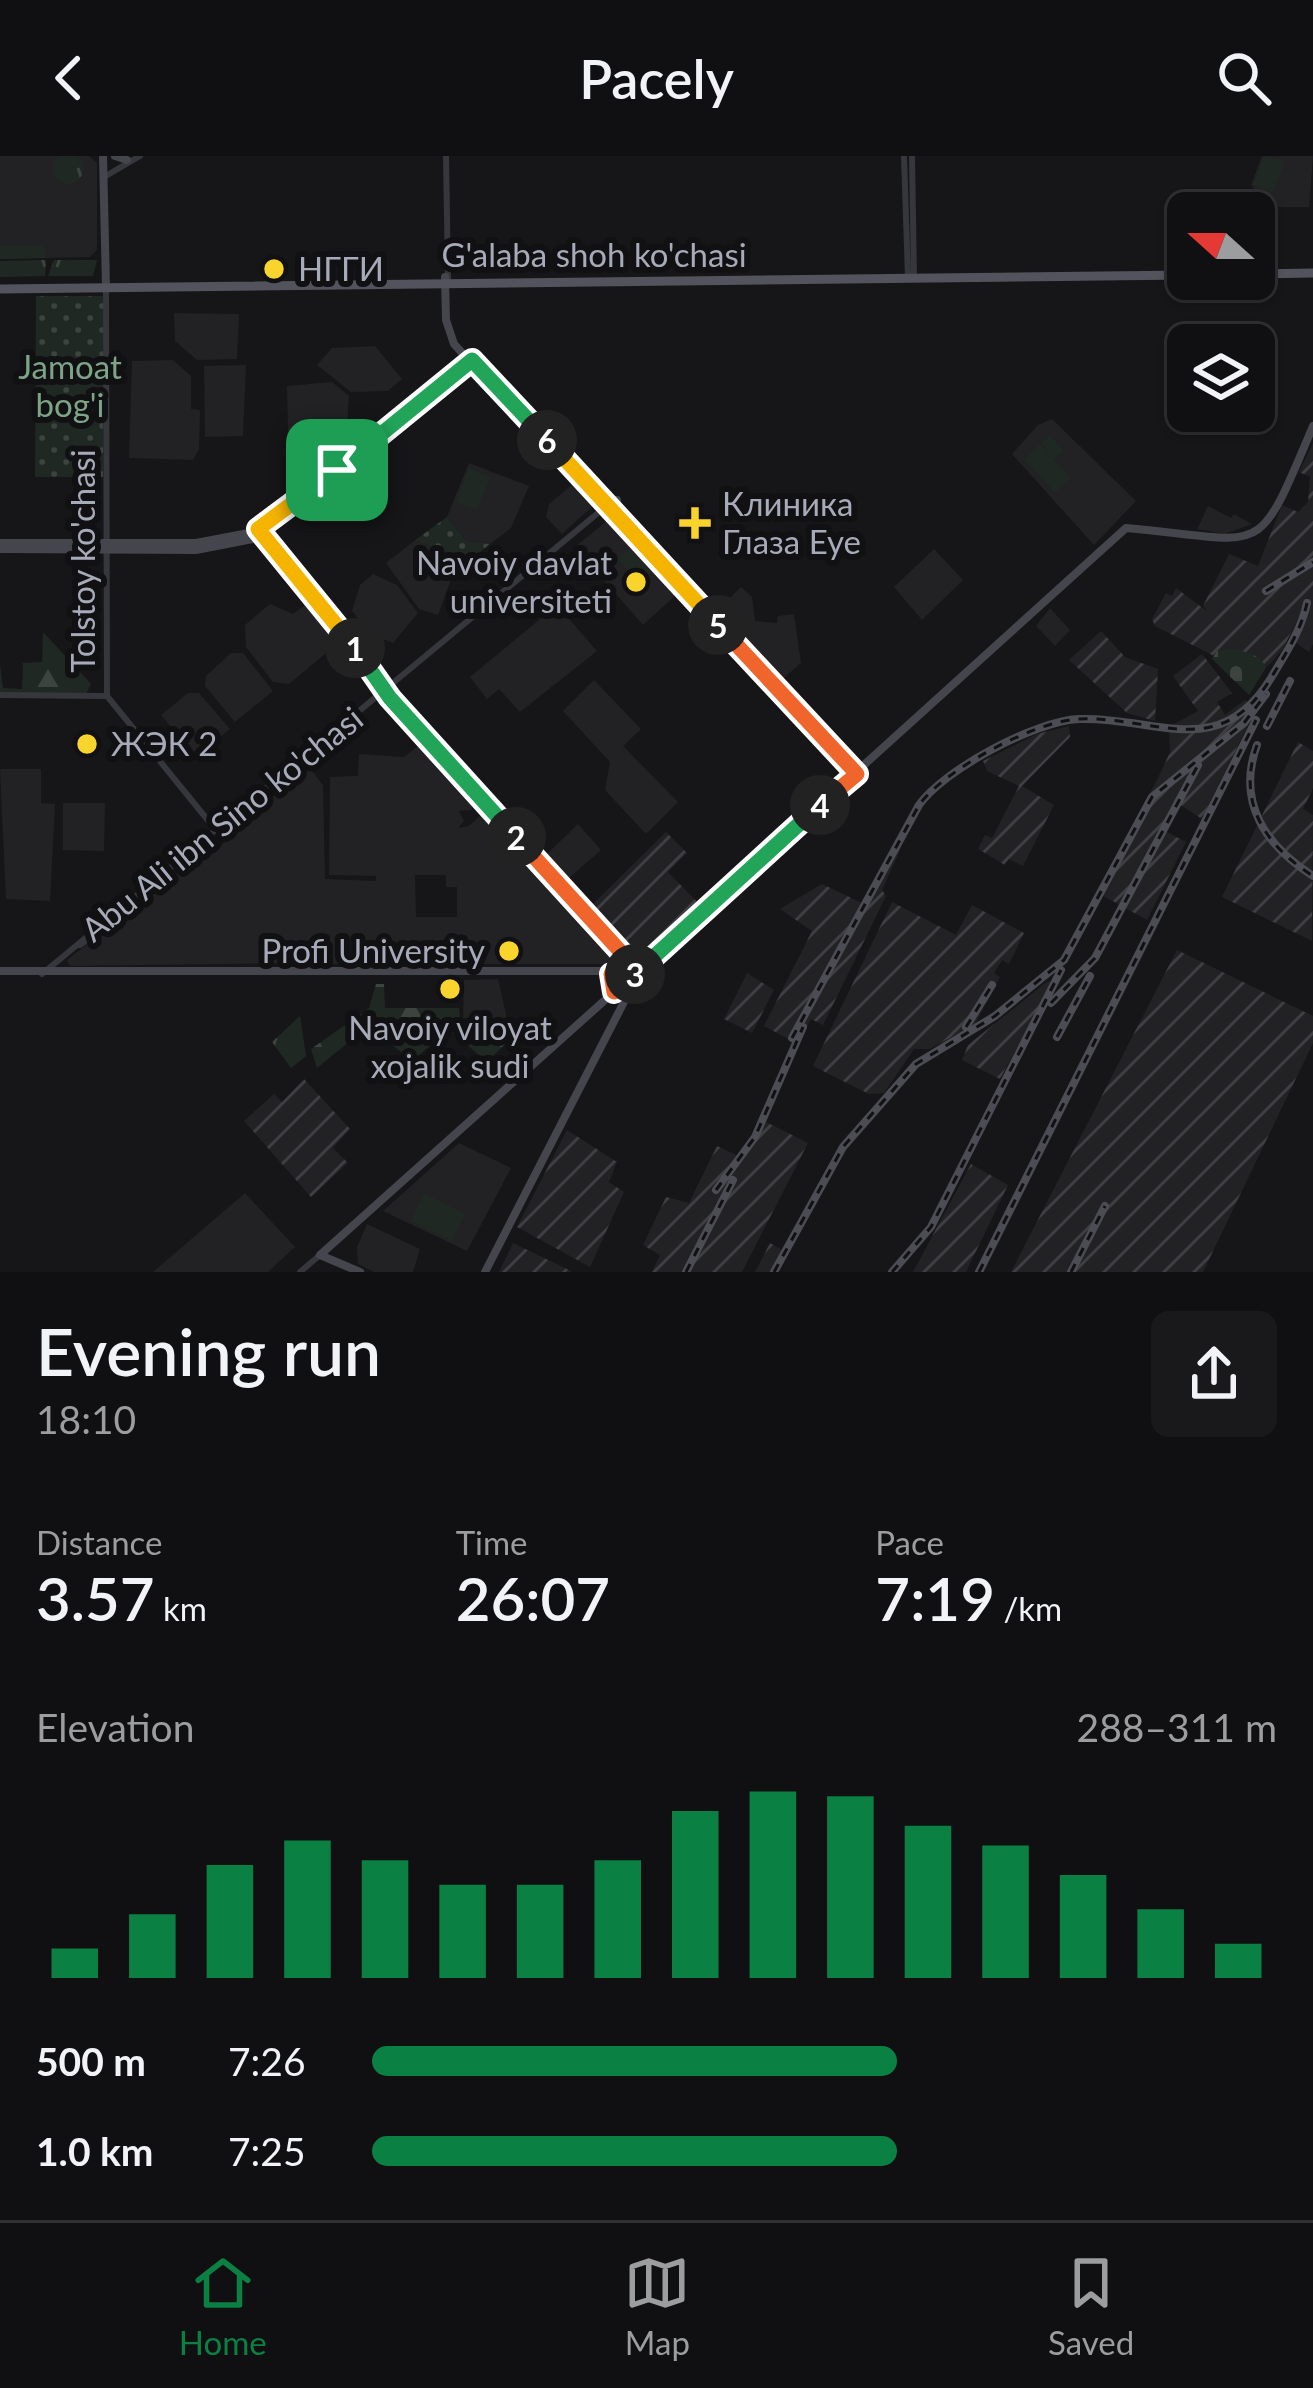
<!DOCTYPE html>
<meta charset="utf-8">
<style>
:root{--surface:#101012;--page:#19191b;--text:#f1f3f6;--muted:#9c9d9f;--line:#303032;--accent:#0b8043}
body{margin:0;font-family:Lato,sans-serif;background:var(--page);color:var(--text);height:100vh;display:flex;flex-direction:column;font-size:45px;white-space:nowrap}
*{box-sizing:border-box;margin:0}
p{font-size:39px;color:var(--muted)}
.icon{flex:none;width:66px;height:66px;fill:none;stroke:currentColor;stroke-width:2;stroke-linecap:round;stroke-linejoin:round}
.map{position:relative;height:1116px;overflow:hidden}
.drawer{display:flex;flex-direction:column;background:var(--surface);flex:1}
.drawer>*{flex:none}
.needle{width:78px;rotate:291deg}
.controls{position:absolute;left:1167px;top:36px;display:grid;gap:24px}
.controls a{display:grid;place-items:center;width:108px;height:108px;border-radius:18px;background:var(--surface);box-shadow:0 3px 9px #0004,0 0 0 3px var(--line);font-size:60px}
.pin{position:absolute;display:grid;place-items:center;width:102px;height:102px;color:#fff;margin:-51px;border-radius:24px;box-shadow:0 6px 18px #0006}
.km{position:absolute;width:60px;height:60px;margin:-30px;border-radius:50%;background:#222;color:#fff;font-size:33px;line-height:60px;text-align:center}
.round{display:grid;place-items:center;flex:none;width:126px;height:126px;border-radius:18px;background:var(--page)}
.head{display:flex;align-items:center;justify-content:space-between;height:204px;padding:0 36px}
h1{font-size:66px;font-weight:600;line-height:90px}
.metrics{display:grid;grid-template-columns:repeat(3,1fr);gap:18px;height:204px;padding:12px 36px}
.metrics div{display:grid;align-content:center}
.metrics b{font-size:60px;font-weight:600}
.metrics small{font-size:33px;font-weight:400}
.metrics p{font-size:33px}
.chart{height:336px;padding:24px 36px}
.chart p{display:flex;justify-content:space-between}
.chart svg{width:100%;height:216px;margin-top:12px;stroke:var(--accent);stroke-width:6}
ul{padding:0 36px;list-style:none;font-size:39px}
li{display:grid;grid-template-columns:192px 144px 1fr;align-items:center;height:90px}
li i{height:30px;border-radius:15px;background:var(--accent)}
header{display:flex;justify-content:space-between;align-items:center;height:156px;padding:0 36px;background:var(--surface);font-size:54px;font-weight:600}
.tab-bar{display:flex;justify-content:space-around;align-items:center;height:168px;border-top:3px solid var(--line);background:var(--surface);font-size:33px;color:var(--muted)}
.tab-bar a{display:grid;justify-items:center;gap:6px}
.tab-bar .selected{color:var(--accent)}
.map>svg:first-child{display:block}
</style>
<header><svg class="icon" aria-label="back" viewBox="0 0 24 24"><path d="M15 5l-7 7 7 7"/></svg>Pacely<svg class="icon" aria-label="search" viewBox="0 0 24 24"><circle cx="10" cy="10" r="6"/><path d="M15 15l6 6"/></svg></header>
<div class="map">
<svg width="1313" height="1116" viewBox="0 0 1313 1116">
<defs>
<pattern id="industrial-furrows" width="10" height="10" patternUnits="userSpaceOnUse" patternTransform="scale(3)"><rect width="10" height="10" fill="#222225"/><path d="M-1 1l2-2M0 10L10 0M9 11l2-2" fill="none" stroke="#3f3f43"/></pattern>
<pattern id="grass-tufts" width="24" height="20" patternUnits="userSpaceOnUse" patternTransform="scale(3)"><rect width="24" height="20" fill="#1f2822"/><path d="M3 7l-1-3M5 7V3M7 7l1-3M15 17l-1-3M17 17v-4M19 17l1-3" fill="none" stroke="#3d4440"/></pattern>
<pattern id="forest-firs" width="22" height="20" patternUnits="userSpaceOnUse" patternTransform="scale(3)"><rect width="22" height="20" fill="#1f2822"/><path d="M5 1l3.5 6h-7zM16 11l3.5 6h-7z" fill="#3d4440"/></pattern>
<pattern id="cemetery-stones" width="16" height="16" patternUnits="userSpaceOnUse" patternTransform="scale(3)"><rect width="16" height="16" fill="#1f2822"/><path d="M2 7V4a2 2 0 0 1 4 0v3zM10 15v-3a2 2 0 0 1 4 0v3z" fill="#3d4440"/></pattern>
<pattern id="park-dots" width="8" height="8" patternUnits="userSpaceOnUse" patternTransform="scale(3)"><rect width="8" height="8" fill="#1f2822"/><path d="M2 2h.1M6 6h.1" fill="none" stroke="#3d4440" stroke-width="1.8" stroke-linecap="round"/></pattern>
</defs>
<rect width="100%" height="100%" fill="#161618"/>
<path fill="#222225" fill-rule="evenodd" d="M 0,0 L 89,0 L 97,7 L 97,94 L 90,101 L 0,103 Z
M 1262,0 L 1313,0 L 1309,51 L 1269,51 L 1251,29 Z
M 174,157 L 239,158 L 237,203 L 197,204 L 175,185 Z
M 375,190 L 402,223 L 388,235 L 351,236 L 317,209 L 332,192 Z
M 173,204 L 191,220 L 191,253 L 200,254 L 199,293 L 193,304 L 129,302 L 132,205 Z
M 246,209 L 243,280 L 205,281 L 204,210 Z
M 332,226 L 349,240 L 347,269 L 338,275 L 288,275 L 287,230 Z
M 1052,263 L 1136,345 L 1094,389 L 1012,298 L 1038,269 Z
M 469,307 L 529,330 L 511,372 L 490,388 L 466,385 L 447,361 Z
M 575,326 L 595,348 L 562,378 L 546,361 L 549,348 Z
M 1208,350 L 1231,362 L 1234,358 L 1252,368 L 1225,378 L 1197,373 Z
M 609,363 L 678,437 L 643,469 L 575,391 Z
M 414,385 L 427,386 L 453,418 L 438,459 L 419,453 L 386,407 Z
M 934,393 L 963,424 L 922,464 L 894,431 Z
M 373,418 L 397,429 L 418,457 L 393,487 L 371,478 L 352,455 L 360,429 Z
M 741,431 L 752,441 L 755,465 L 777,467 L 778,460 L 794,458 L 801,507 L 777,528 L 713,459 Z
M 1313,431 L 1313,488 L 1309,496 L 1289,482 Z
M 270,448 L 293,458 L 305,449 L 337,488 L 289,528 L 273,526 L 246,491 L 245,469 Z
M 557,449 L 597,495 L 520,556 L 499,533 L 487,543 L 470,521 Z
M 1050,452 L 1070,474 L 1055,490 L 1036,470 Z
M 231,497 L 243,497 L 273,535 L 235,566 L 205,530 L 206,520 Z
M 594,524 L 641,573 L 623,590 L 678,646 L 646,678 L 605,634 L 610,606 L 563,555 Z
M 188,537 L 199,537 L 230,573 L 195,601 L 161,559 Z
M 420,588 L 474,647 L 471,654 L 459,655 L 464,665 L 458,672 L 469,670 L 485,655 L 616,795 L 605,808 L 299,808 L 298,797 L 292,798 L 292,807 L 70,810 L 67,804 L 214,688 L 220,692 L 232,674 L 309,611 L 323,629 L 325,723 L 376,725 L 376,720 L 329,719 L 330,621 L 358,620 L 359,598 L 404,601 ZM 415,719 L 446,719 L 446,731 L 457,731 L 457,761 L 416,761 Z
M 0,613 L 41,613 L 41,647 L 55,648 L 50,745 L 6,743 Z
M 63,647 L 105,647 L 104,695 L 63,694 Z
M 578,668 L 601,694 L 569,722 L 547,698 Z
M 498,823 L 507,862 L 463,862 L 464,824 Z
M 459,987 L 511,1012 L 467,1095 L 383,1055 Z
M 245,1037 L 295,1091 L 268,1116 L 153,1116 Z
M 367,1068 L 420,1093 L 413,1116 L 374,1116 L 358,1108 L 357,1091 Z"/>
<path fill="url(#industrial-furrows)" d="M 1313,287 L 1313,431 L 1283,493 L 1268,510 L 1231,492 L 1214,500 L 1155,470 L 1152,463 L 1166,437 L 1172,440 L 1176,432 L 1208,456 L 1203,450 L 1229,398 L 1258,410 L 1282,349 L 1298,356 L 1308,346 L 1310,321 L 1299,316 Z
M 1101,475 L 1125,501 L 1158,513 L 1155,565 L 1127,557 L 1069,504 Z
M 1202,498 L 1232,537 L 1217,546 L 1225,559 L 1245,544 L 1257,551 L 1202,663 L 1179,648 L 1165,675 L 1186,686 L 1147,764 L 1098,737 L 1160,618 L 1170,596 L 1169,571 L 1198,555 L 1173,520 Z
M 1069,570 L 1070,581 L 1022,630 L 1054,649 L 1023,710 L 1009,703 L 1005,709 L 978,693 L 985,679 L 992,682 L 1019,630 L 987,615 L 983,605 L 1037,578 Z
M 1298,586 L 1313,595 L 1313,632 L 1303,653 L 1313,659 L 1312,785 L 1222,741 Z
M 666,676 L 687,697 L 668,716 L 698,747 L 648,795 L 628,789 L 592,749 Z
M 899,680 L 900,694 L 882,734 L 886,740 L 823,869 L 811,863 L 798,888 L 764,870 L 812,775 L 780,753 L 822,728 L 862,747 Z
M 892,746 L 956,779 L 972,749 L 1024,777 L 1009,808 L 1002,804 L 994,817 L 1000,821 L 975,868 L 930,893 L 914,893 L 884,937 L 869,938 L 813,910 Z
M 1177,794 L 1313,860 L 1313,887 L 1203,1116 L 1011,1116 Z
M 747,817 L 774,834 L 752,877 L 724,863 Z
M 1048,825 L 1052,827 L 1000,923 L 962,904 L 968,889 Z
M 304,923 L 350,973 L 333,992 L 348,1007 L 311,1041 L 244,965 L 274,938 L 282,946 Z
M 762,964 L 808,987 L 742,1116 L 652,1116 L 660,1099 L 643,1089 L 666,1041 L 689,1047 L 717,990 L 738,1000 Z
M 567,974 L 617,1006 L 609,1026 L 624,1036 L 590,1111 L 517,1071 Z
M 971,1008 L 1008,1029 L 966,1116 L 913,1116 Z
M 513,1087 L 571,1115 L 571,1116 L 499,1116 Z
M 770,1087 L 788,1097 L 778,1116 L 755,1116 Z"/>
<path fill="url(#grass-tufts)" d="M53 13a15 15 0 1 1 30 0a15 15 0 1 1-30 0Z
M 44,89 L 45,102 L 0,103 L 0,90 Z
M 46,104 L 45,120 L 0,121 L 0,105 Z
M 54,104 L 97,104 L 93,120 L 48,120 Z
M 300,860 L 306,900 L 291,912 L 272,886 Z"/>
<path fill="url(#forest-firs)" d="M 43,476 L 91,528 L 86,538 L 0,539 L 0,508 L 3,532 L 22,533 L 23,507 L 42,506 Z
M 376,828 L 384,828 L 385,852 L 459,852 L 460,864 L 412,905 L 379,878 L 379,861 L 369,861 L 367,871 L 317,912 L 311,893 L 369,852 Z
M 483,870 L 509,884 L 487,906 L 452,876 Z"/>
<path fill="url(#cemetery-stones)" d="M 1231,492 L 1253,498 L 1267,510 L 1249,539 L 1212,503 L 1217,495 Z"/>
<path fill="url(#park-dots)" d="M 36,140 L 104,140 L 103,321 L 35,321 Z
M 447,361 L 466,385 L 490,388 L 453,418 L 427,387 L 414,385 Z"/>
<path fill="#1f2822" d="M 1264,0 L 1285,5 L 1273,37 L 1253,29 Z
M 1050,279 L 1064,295 L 1054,304 L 1071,322 L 1055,337 L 1024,303 L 1040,288 L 1051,299 L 1041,287 Z
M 469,312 L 491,321 L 477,354 L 456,346 Z
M 631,392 L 652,416 L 639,427 L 618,403 Z
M 424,1037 L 465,1058 L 452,1085 L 411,1065 Z"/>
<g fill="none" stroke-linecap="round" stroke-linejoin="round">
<path stroke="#36373d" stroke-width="6" d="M 446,0 L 448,122
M 904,0 L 908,122
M 912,0 L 914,123
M 104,21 L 140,0
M 106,131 L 107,540 L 215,673
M 0,539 L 107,540
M 80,789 L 108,768
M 42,818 L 604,352
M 628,842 L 656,832 L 652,807
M 300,1116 L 320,1099"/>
<path stroke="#44454d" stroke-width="8" d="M 103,0 L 106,131
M 115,0 L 127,4
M 445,121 L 446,164 L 454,188 L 852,620
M 603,345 L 617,344 L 615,358
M 258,373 L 389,535 L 636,809 L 625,844 L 485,1116
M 0,387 L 196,387 L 254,376 L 397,266
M 0,393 L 196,394 L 258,382 L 475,208
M 0,815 L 636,815 L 1126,372 C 1269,385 1255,407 1313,270
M 360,1116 L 320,1099 L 633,819"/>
<path stroke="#52535c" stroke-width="9" d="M 1254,118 L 1313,117
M 0,133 L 1188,119"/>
<g stroke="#4b4c54" stroke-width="8">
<path id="rail" d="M 1266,435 L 1313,406
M 1267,570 L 1290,525
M 1257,589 C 1236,647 1266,690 1313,720
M 1051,847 L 1095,802 L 1198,609
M 966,871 L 992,829
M 1057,881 L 1090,820
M 792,882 L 919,649 C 945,613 1035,565 1079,563 C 1156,560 1219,607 1271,522 C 1286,497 1301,475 1307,447
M 716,1034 L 755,981 L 803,871
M 686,1116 L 733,1024
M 774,1116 L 843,991 L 916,908 L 995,860 L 1064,804 L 1152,641 L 1244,567 L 1266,538
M 892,1116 L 931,1071 L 1061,814
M 979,1116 L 1256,564
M 1071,1116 L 1105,1050"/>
</g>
<use href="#rail" stroke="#111113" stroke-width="3" stroke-dasharray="9" stroke-linecap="butt"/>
</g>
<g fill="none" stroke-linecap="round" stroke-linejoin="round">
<g stroke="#fff" stroke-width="24">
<path id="split-1" d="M 337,314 L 258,373 L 355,492"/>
</g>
<g stroke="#fff" stroke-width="24">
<path id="split-2" d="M 355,492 L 390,542 L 516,681"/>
</g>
<g stroke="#fff" stroke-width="24">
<path id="split-3" d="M 516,681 L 630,806 L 634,818 L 611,818 L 614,836 L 635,818"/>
</g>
<g stroke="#fff" stroke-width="24">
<path id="split-4" d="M 635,818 L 820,649"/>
</g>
<g stroke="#fff" stroke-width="24">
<path id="split-5" d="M 718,469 L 857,618 L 820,649"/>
</g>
<g stroke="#fff" stroke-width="24">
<path id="split-6" d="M 547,284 L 718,469"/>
</g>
<g stroke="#fff" stroke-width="24">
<path id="split-7" d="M 337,314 L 472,204 L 547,284"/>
</g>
<use href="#split-1" stroke="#f5b400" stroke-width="15"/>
<use href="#split-2" stroke="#22a559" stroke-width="15"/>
<use href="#split-3" stroke="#f0652b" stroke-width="15"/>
<use href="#split-4" stroke="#22a559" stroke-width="15"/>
<use href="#split-5" stroke="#f0652b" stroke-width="15"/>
<use href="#split-6" stroke="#f5b400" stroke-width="15"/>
<use href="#split-7" stroke="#22a559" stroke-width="15"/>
</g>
<g fill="#f9d42d" stroke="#111113" stroke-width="4.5">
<circle cx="274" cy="113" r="12"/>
<path d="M689 349h12v12h12v12h-12v12h-12v-12h-12v-12h12z"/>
<circle cx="636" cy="426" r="12"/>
<circle cx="87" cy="588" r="12"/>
<circle cx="509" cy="795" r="12"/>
<circle cx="450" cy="833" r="12"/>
</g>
<g text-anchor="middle" stroke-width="12" stroke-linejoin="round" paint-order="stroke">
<g font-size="33" fill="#a7aab8" stroke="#111113">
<text x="594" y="111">G'alaba shoh ko'chasi</text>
<text transform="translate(83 405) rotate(-90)" y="12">Tolstoy ko'chasi</text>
<text transform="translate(222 668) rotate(-39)" y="12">Abu Ali ibn Sino ko'chasi</text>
</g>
<g font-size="33" fill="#a7aab8" stroke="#111113" text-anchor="start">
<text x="298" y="125">НГГИ</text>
<text x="722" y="360">Клиника<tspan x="722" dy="38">Глаза Eye</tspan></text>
<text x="612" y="419" text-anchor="end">Navoiy davlat<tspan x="612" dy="38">universiteti</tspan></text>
<text x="111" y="600">ЖЭК 2</text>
<text x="485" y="807" text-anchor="end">Profi University</text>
<text x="450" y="884" text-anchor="middle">Navoiy viloyat<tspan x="450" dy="38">xojalik sudi</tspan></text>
</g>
<g font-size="33" fill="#7da486" stroke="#111113">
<text x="70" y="223">Jamoat<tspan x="70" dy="38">bog'i</tspan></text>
</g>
</g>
</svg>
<div class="controls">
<a><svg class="needle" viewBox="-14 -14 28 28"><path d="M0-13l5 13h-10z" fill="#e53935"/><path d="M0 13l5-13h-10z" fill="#9c9d9f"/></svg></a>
<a><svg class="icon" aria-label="layers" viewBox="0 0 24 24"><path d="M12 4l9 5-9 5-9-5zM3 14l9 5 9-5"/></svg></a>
</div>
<div class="pin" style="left:337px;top:314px;background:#1e9e55"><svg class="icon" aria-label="arrive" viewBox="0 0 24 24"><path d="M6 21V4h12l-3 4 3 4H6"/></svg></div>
<b class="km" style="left:355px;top:492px">1</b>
<b class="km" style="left:516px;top:681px">2</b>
<b class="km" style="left:635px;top:818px">3</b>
<b class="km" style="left:820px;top:649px">4</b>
<b class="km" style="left:718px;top:469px">5</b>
<b class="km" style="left:547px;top:284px">6</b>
</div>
<section class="drawer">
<div class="head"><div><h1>Evening run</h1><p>18:10</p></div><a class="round"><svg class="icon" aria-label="share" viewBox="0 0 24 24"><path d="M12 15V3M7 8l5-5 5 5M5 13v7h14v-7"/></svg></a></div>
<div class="metrics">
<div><p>Distance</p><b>3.57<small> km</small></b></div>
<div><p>Time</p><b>26:07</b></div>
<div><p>Pace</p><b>7:19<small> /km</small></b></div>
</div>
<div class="chart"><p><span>Elevation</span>288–311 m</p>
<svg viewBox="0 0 160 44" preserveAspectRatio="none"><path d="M5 44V38M15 44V31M25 44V21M35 44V16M45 44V20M55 44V25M65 44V25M75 44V20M85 44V10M95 44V6M105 44V7M115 44V13M125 44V17M135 44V23M145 44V30M155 44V37"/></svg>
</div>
<ul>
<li><b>500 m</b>7:26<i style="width:58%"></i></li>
<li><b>1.0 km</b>7:25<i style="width:58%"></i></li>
</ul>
</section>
<nav class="tab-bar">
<a class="selected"><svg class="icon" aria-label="home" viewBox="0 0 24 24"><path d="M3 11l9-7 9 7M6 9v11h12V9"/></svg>Home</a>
<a><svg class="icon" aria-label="map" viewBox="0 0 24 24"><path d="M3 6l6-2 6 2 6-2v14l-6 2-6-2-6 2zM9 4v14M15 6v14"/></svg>Map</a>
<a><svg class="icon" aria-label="saved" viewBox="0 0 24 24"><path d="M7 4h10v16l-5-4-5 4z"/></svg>Saved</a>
</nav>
